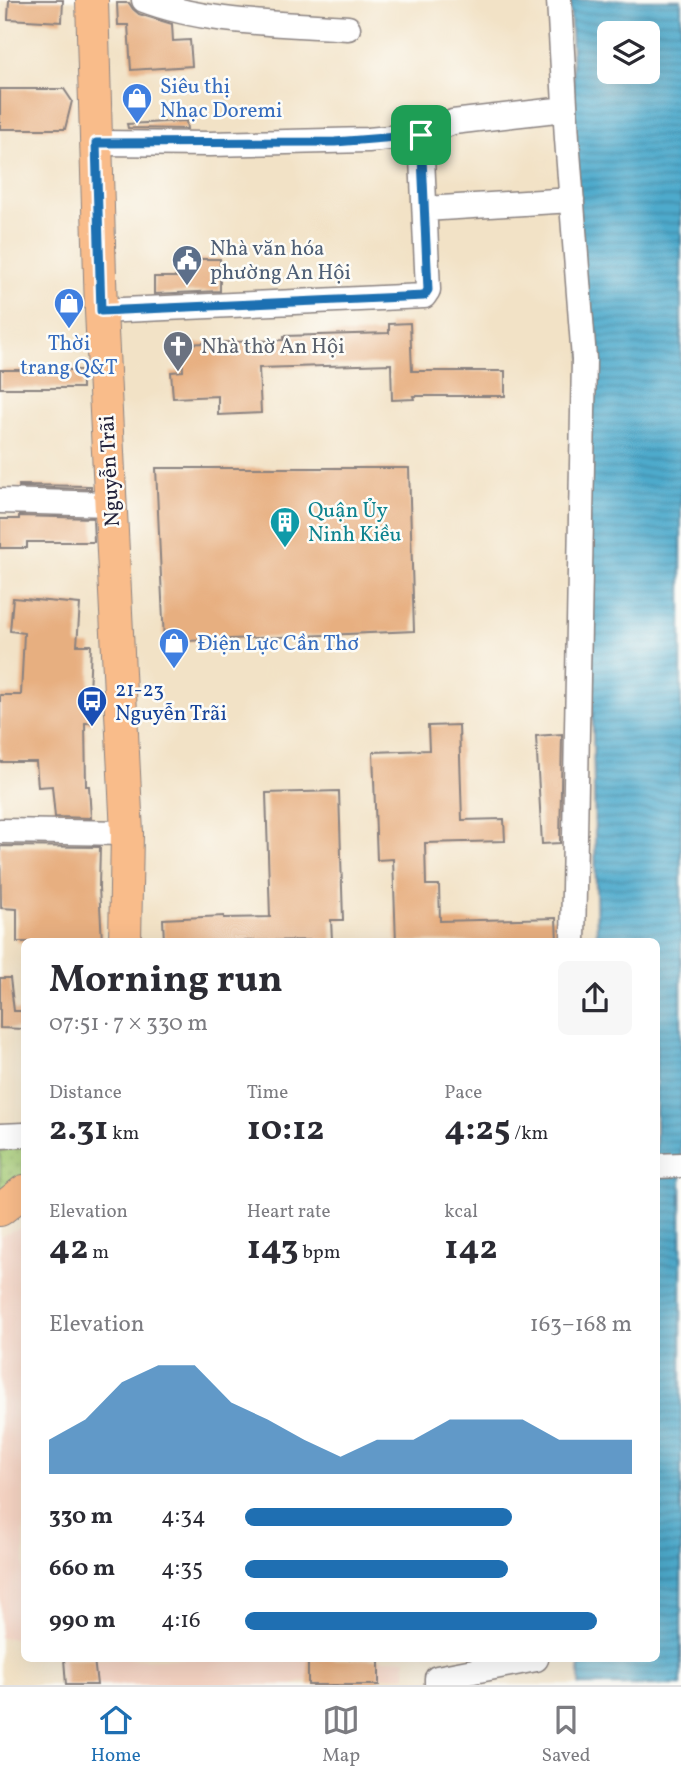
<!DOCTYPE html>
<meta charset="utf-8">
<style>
:root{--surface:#fff;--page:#f7f7f7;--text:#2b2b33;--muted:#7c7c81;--line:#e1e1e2;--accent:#1f6fb2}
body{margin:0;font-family:Vollkorn,serif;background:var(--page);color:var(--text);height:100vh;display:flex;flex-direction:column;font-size:26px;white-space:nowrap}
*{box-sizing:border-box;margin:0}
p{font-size:23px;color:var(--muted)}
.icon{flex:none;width:38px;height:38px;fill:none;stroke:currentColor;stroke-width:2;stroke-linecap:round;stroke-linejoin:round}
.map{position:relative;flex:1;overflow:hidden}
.panel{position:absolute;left:21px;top:938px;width:639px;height:724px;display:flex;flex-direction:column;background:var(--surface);border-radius:10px;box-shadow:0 7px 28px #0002}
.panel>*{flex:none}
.fabs{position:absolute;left:597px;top:21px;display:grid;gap:14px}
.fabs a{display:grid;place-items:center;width:63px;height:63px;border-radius:10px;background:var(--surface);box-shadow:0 7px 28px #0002;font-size:35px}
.pin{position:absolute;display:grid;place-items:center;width:60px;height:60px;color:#fff;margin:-30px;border-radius:14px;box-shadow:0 4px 10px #0006}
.round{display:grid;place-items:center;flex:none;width:74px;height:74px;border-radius:10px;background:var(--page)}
.overview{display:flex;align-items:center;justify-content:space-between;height:119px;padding:0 28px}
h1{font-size:38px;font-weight:700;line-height:52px}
.figures{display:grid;grid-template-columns:repeat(3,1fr);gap:10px;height:119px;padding:7px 28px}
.figures div{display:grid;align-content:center}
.figures b{font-size:35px;font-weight:700}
.figures small{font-size:19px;font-weight:400}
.figures p{font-size:19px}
.chart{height:196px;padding:14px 28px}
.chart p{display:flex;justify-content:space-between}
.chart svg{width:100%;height:126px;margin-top:7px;fill:var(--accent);opacity:.7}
ul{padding:0 28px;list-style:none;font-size:23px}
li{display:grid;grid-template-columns:112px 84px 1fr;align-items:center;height:52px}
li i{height:18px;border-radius:9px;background:var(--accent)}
.tabs{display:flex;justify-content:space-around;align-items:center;height:98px;border-top:2px solid var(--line);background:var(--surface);font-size:19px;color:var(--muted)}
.tabs a{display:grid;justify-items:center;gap:4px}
.tabs .current{color:var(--accent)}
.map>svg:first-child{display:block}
</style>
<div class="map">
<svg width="681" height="1685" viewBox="0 0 681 1685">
<defs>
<pattern id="park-dots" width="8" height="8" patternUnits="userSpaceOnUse" patternTransform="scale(1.75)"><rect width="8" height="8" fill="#a6cc76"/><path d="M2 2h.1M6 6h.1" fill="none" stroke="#8faf67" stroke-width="1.8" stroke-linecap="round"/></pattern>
<pattern id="water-rules" width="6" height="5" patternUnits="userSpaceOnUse" patternTransform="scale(1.75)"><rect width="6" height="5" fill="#4eaacc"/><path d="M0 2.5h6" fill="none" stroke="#408aa7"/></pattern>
</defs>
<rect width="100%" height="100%" fill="#fdfcf7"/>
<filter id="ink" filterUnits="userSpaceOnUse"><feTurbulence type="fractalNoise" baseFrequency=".0143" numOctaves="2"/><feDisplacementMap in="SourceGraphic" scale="14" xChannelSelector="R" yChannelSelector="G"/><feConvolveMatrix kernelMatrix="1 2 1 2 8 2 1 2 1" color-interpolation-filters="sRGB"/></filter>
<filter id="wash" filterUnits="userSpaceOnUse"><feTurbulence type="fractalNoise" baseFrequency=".00686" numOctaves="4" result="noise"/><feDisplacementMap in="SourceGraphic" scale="28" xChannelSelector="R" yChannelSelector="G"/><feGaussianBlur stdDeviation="1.57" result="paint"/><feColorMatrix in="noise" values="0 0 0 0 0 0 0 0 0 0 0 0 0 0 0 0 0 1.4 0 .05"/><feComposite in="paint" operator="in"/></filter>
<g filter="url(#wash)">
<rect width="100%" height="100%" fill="#f2e2c6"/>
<path fill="#f5d3c2" d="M 24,1226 L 24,1638 L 0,1638 L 0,1236 Z
M 58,1659 L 406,1659 L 406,1676 L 309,1680 L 292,1685 L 62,1685 Z"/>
<path fill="url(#park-dots)" stroke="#647758" stroke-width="2" d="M 24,1145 L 24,1179 L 0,1196 L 0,1146 Z"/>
<path fill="url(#water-rules)" stroke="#386684" stroke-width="2" fill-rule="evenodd" d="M 570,0 L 681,0 L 681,1685 L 579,1685 L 579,1659 L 656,1659 L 656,942 L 597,941 L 589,535 ZM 609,33 L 648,33 L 648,72 L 609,72 Z"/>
<g id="blocks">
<path fill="#e7af80" d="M 9,0 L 63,0 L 62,22 L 8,19 Z
M 117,3 L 129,3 L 133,9 L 139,14 L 172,24 L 173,41 L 190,40 L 192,66 L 131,70 L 128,25 L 118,25 Z
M 0,89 L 64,89 L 72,101 L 65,129 L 0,129 Z
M 186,121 L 187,129 L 128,128 L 127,124 Z
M 180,259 L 220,259 L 220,291 L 154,294 L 154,277 L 180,277 Z
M 410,323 L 412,371 L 505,371 L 505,396 L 413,396 L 414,399 L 392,400 L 391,364 L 259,368 L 261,413 L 218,415 L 218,396 L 173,398 L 171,372 L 183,371 L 182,344 L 284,340 L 284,336 L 389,333 L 389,324 Z
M 0,370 L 82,370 L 82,388 L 0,388 Z
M 156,468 L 409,468 L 414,631 L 164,642 Z
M 19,485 L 91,486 L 91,489 L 19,487 Z
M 19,516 L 93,518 L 94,542 L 27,542 L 27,548 L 0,548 L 0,519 L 19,519 Z
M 13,598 L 80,604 L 77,645 L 91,645 L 89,694 L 92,694 L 92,723 L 85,723 L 86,786 L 89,786 L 91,818 L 55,817 L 52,786 L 38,787 L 36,762 L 0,762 L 0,695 L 21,695 L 24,633 L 10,631 Z
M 459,725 L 462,820 L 504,819 L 505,841 L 425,843 L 426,885 L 439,885 L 440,921 L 556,918 L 557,942 L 396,942 L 393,859 L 377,860 L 373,752 L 429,750 L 428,726 Z
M 562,734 L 560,843 L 542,844 L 536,736 Z
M 339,791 L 343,920 L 331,920 L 332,940 L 164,942 L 163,919 L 224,916 L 224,918 L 270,917 L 266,793 Z
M 0,846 L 100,847 L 99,887 L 102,942 L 17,942 L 17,909 L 1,908 Z
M 0,978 L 10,978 L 14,1011 L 24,1011 L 24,1029 L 0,1028 Z
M 64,1659 L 94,1659 L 97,1685 L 66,1685 Z
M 308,1659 L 379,1659 L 379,1685 L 308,1685 Z"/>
</g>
</g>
<g filter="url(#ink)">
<use href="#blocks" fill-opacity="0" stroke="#8a8280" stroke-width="2"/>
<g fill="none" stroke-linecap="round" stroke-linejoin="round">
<g stroke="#8a8280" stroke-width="27">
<path id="minor" d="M 144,0 C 207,24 280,23 348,28
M 559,0 L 567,139 L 584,359 L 573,942
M 96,143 L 210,144 L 368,140 L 421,135 L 453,122 L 470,120 L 565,109
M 425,209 L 572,200
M 101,311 L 424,296 L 428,290 L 421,135
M 0,501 L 111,504
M 0,831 L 127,833
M 0,1136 L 24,1135
M 656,1166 L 681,1165
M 437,1685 L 437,1678 L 536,1659"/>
</g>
<g stroke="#8a8280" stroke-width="34">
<path id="major" d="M 92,0 L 101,311 L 127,833 L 125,942
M 0,1210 L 24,1191"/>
</g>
<use href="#minor" stroke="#fff" stroke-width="24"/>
<use href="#major" stroke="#f9bc8a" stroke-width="32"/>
</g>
</g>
<g fill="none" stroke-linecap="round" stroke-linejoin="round" filter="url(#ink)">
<g stroke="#fff" stroke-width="14">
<path id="route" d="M 421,135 L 428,290 L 424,296 L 101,311 L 96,143 L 335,142 Z"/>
</g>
<use href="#route" stroke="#1f6fb2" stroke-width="9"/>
</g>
<defs>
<g id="shop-pin" transform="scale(1.575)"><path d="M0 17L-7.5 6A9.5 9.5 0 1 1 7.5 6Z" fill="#3f7fe0" stroke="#fdfcf7"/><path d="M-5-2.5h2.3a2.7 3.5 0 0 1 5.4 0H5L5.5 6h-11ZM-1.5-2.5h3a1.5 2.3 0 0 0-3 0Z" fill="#fff"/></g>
<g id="civic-pin" transform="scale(1.575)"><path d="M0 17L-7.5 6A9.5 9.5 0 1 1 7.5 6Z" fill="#5c6f8a" stroke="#fdfcf7"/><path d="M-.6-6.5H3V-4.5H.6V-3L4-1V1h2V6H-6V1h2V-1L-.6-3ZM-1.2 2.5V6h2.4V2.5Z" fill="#fff"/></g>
<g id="church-pin" transform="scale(1.575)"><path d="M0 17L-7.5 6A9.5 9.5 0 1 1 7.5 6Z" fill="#6b7280" stroke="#fdfcf7"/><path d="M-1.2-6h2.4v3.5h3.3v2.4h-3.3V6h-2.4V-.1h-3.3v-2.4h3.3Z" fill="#fff"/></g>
<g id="building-pin" transform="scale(1.575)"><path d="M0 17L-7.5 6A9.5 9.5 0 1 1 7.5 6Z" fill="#0f9aa8" stroke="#fdfcf7"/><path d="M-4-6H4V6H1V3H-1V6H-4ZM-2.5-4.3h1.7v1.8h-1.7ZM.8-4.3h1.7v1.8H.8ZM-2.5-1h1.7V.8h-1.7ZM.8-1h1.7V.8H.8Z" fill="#fff"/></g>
<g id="bus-pin" transform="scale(1.575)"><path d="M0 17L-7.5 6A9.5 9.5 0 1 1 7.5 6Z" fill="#1a4fb4" stroke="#fdfcf7"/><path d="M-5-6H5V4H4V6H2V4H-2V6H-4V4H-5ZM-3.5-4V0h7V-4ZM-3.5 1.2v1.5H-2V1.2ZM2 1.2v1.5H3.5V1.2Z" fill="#fff"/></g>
</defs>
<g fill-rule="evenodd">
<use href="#shop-pin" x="137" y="98"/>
<use href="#civic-pin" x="187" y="260"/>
<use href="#shop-pin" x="69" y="303"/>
<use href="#church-pin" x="178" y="346"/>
<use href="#building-pin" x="285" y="522"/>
<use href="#shop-pin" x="174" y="643"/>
<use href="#bus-pin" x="92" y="701"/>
</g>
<g text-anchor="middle" stroke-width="5" stroke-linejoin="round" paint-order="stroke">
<g font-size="21" fill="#366cbe" stroke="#fdfcf7" text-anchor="start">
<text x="160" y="93">Siêu thị<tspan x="160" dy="24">Nhạc Doremi</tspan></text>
<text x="69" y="350" text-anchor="middle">Thời<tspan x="69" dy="24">trang Q&amp;T</tspan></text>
<text x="197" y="650">Điện Lực Cần Thơ</text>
</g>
<g font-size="21" fill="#4e5e75" stroke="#fdfcf7" text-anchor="start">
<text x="210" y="255">Nhà văn hóa<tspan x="210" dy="24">phường An Hội</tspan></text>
</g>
<g font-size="21" fill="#5b616d" stroke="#fdfcf7" text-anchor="start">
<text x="201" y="353">Nhà thờ An Hội</text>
</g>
<g font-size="21" fill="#22223b" stroke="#fdfcf7">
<text transform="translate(109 471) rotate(-93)" y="7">Nguyễn Trãi</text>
</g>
<g font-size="21" fill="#0d838f" stroke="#fdfcf7" text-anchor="start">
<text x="308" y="517">Quận Ủy<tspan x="308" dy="24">Ninh Kiều</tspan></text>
</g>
<g font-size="21" fill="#164399" stroke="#fdfcf7" text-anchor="start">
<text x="115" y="696">21-23<tspan x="115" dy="24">Nguyễn Trãi</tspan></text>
</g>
</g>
</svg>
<div class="fabs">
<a><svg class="icon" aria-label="layers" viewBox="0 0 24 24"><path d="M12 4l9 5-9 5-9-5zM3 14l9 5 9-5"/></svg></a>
</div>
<div class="pin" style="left:421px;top:135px;background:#1e9e55"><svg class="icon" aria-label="arrive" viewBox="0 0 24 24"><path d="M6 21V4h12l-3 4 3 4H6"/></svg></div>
<section class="panel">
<div class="overview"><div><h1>Morning run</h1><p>07:51 · 7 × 330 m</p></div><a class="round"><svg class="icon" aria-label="share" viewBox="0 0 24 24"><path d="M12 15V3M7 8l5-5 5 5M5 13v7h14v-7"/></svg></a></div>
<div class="figures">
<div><p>Distance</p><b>2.31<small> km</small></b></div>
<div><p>Time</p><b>10:12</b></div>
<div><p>Pace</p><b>4:25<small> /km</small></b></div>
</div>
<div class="figures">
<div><p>Elevation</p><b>42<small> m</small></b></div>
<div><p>Heart rate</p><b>143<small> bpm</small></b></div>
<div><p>kcal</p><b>142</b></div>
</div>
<div class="chart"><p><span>Elevation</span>163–168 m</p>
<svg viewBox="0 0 160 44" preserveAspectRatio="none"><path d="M0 44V32L10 25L20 12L30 6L40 6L50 19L60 25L70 32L80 38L90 32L100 32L110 25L120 25L130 25L140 32L150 32L160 32V44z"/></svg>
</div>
<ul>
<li><b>330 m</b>4:34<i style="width:69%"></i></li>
<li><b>660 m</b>4:35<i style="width:68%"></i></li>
<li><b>990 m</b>4:16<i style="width:91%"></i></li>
</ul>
</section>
</div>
<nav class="tabs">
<a class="current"><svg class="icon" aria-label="home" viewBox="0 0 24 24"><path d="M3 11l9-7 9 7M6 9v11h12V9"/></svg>Home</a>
<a><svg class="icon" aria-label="map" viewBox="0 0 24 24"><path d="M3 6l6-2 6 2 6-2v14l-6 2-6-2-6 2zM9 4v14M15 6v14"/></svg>Map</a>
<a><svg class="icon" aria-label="saved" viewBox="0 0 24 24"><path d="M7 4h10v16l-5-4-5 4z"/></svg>Saved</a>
</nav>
